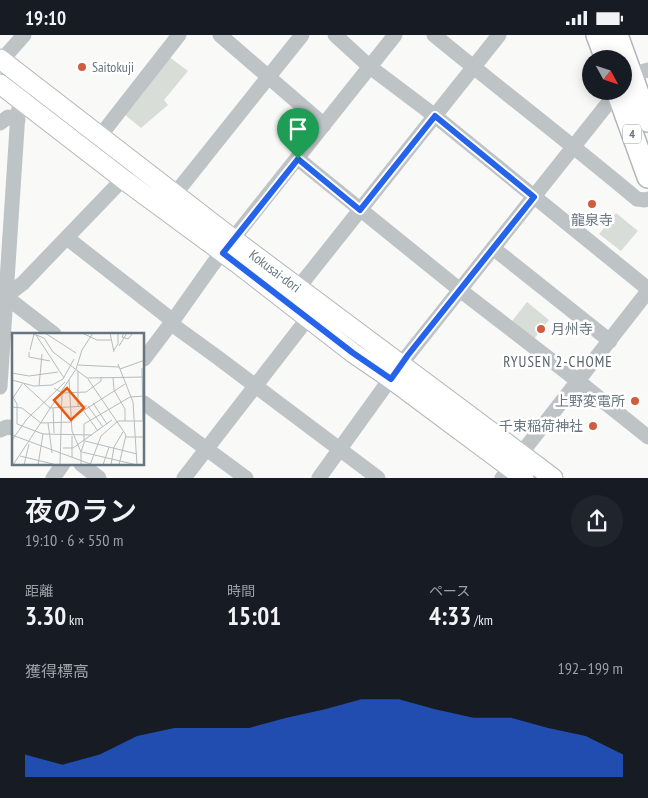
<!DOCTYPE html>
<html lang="ja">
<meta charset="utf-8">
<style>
:root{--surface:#171b24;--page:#20242c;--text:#f1f3f6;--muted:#9ea1a6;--accent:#2563eb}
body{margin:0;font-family:"PT Sans Narrow","Noto Sans JP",sans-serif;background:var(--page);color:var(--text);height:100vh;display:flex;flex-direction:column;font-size:19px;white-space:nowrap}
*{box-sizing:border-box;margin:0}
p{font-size:16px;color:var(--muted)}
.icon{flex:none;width:28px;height:28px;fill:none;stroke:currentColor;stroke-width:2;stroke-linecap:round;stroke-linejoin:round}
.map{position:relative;height:443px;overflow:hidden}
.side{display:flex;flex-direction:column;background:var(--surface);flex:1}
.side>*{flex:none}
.needle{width:32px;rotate:130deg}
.fabs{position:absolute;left:582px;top:15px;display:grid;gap:10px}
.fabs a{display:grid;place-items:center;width:50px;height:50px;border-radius:50%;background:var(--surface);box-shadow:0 2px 12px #0003;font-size:25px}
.pin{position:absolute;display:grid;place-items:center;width:42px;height:42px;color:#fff;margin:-51px -21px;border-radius:50% 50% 50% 0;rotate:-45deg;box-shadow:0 0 5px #0007}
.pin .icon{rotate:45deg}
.round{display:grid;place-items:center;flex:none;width:52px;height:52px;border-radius:26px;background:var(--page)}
.summary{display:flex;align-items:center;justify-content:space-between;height:85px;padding:0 25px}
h1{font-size:28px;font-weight:600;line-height:38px}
.figures{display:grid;grid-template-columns:repeat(3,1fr);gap:8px;height:85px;padding:5px 25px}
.figures div{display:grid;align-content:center}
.figures b{font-size:25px;font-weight:600}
.figures small{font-size:14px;font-weight:400}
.figures p{font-size:14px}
.chart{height:140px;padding:10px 25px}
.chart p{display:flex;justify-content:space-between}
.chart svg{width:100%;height:90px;margin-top:5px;fill:var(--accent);opacity:.7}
.status{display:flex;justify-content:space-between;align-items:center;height:35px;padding:0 25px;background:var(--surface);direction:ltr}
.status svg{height:14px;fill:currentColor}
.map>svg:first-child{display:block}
</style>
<div class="status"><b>19:10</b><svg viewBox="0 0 49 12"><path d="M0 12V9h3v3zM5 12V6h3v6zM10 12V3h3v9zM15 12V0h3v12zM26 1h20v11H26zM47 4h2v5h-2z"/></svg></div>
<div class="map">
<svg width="648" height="443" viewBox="0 0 648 443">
<rect width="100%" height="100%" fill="#f9f9f7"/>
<path fill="#d9ddd7" d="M 168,21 L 188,36 L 164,65 L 168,70 L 141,93 L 124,79 Z
M 616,178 L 638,196 L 621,216 L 599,199 Z
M 527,267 L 549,285 L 534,304 L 512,286 Z"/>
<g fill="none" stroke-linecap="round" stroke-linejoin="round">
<g stroke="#b2b7bb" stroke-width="21">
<path id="major" d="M 0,24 L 233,204 L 553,443
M 0,49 L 123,144 L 237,228 L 353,318 L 391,344 L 524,443"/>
</g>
<g stroke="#b2b6ba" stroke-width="24">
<path id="highway" d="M 597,0 L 606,24
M 617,0 L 648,86
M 617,56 L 648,142"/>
</g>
<path stroke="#bec3c6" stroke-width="15" d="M 220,0 L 324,90
M 335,0 L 370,32 L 435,81 L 648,254
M 434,0 C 501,55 570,108 637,164 L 645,165 L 648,164
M 1,26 L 24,0
M 632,40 L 648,35
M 0,88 L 8,82 L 18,85
M 100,101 L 179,0
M 298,124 L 460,255 L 578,346 L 648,402
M 175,159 L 302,0
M 67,203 L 168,282 L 177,293 L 217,322 L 378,443
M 493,213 L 610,306
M 298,253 L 499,0
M 1,258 L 54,299
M 5,262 L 23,248 L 123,144
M 144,324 L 172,287 L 213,229 L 395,0
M 0,352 L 18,78 L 23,55
M 144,368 L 246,443
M 0,395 L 7,392 L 14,393
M 81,429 L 99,443
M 53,443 L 63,429
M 184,443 L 308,283
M 319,443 L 401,329 L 609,67 L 619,63
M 502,443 L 648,256"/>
<use href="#major" stroke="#fff" stroke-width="19"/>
<use href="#highway" stroke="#fff" stroke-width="21"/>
</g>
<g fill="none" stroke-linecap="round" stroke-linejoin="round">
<g stroke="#fff" stroke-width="10">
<path id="route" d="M 435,81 L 534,162 L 408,320 L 391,344 L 353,318 L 223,218 L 298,124 L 360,175 Z"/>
</g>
<use href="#route" stroke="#2563eb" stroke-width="6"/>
</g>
<g fill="#d15d3f" stroke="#fff" stroke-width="2">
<circle cx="82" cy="32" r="5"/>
<circle cx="592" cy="169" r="5"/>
<circle cx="541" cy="294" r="5"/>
<circle cx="635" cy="366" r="5"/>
<circle cx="593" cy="391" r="5"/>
</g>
<g text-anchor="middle" stroke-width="5" stroke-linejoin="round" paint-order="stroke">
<rect fill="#fff" stroke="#949ea5" stroke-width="1" x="623" y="89.5" width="18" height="19" rx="4"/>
<g font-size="12" font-weight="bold" fill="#66757f">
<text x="632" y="103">4</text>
</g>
<g font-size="14" fill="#66757f" stroke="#fff" text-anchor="start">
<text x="92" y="37">Saitokuji</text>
<text x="592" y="190" text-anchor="middle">龍泉寺</text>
<text x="551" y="299">月州寺</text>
<text x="625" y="371" text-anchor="end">上野変電所</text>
<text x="583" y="396" text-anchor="end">千束稲荷神社</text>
</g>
<g font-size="14" fill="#66757f" stroke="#fff">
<text transform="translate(275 236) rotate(37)" y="5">Kokusai-dori</text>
</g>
<g font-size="15" letter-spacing="1" fill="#58636b" stroke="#fff">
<text x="558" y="332">RYUSEN 2-CHOME</text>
</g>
</g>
<g transform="translate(12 298)">
<rect width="132" height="132" fill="#f9f9f7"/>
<path fill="none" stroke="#b5bcc0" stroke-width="1" d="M 19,0 L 32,5 L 41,19 L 75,45 L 133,44M 33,0 L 64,20M 70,0 L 85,7 L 99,7M 98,0 L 102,19M 112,0 L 110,4 L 116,6 L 121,0M 24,2 L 52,45M 107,13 L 115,0M 18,17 L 22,1M 102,17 L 106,11 L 106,0M 17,19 L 17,24 L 38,28M 106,31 L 121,69 L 125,132M 66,32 L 107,34M 130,35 L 131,88M 108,36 L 133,27M 66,38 L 66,74M 0,40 L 17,43 L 46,39M 101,44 L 102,57 L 113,76 L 113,88M 76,46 L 114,102 L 107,132M 0,47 L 22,53 L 40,52 L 51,46 L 62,26M 57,47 L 60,98 L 69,119 L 69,132M 0,51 L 0,63 L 5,71 L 5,91M 12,51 L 38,75 L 75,73M 27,53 L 30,21M 42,55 L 50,60 L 74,59 L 89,48 L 89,44M 0,66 L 11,50M 81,70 L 95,91M 76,73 L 91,94M 0,74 L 10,75 L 29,90 L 60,89M 41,75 L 42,100M 71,77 L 86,98M 60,85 L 113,51M 106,88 L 133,88M 36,90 L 40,120M 5,91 L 31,101 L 80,102M 0,102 L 81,132M 114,104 L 133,104M 0,107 L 15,86 L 53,49M 73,108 L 125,121M 51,115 L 61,115 L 100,87M 69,119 L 72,110 L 72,91 L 118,64 L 133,63M 70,119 L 125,132M 8,123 L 45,132M 60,124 L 60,103M 1,132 L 64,36 L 70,17 L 81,0M 12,132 L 17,111M 26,132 L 31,101M 48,132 L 50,61M 78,132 L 89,103 L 106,88M 91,132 L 97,114M 99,132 L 102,114 L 111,99"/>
<path fill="#e8590c" fill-opacity="0.15" stroke="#e8590c" stroke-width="2.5" d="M 55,55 L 72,75 L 59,87 L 42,67 Z"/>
<rect width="132" height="132" fill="none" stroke="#66757f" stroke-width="2.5"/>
</g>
</svg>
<div class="fabs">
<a><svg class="needle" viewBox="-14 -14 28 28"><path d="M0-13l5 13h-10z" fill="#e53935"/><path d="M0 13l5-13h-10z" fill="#9ea1a6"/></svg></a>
</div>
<div class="pin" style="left:298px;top:124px;background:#1e9e55"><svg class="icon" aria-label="arrive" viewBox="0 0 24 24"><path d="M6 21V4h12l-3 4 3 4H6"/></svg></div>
</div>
<section class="side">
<div class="summary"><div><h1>夜のラン</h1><p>19:10 · 6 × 550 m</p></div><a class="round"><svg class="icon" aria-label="share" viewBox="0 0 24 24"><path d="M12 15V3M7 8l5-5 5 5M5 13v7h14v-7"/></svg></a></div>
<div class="figures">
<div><p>距離</p><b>3.30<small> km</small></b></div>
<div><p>時間</p><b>15:01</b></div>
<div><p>ペース</p><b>4:33<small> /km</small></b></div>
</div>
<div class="chart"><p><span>獲得標高</span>192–199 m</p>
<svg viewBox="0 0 160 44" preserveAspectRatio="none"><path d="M0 44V33L10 38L20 33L30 24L40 20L50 20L60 20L70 15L80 11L90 6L100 6L110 11L120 15L130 15L140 20L150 24L160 33V44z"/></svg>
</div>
</section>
